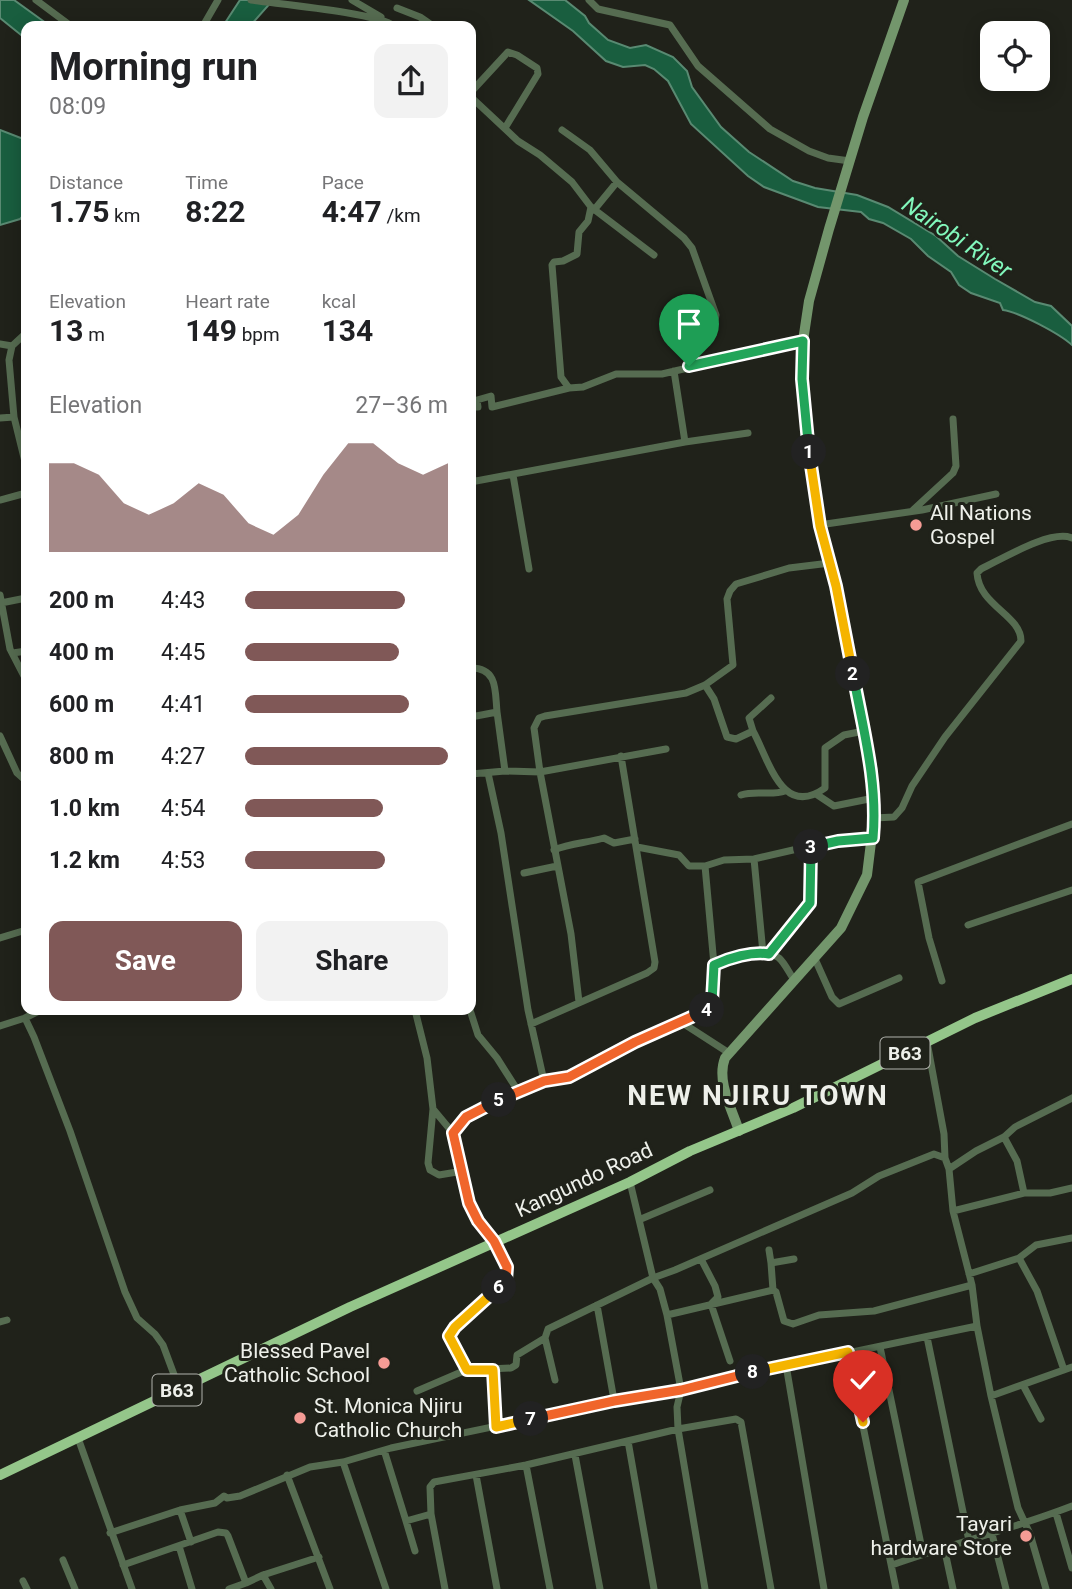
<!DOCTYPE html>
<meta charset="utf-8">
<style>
:root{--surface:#fff;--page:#f2f2f2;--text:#202124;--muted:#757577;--accent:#805857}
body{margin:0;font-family:Roboto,sans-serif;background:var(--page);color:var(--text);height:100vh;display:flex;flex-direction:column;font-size:26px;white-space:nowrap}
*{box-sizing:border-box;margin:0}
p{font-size:23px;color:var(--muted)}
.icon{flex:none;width:38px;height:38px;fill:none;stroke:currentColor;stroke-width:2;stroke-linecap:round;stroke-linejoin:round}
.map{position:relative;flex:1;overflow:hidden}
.side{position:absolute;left:21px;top:21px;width:455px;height:994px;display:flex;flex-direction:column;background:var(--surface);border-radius:14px;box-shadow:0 4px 18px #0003}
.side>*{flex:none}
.controls{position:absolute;left:980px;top:21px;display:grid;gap:14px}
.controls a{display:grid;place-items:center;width:70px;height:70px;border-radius:14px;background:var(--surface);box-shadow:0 4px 18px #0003;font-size:35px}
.pin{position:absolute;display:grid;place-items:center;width:60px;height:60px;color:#fff;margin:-72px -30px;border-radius:50% 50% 50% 0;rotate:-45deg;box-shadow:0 0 7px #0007}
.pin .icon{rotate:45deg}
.km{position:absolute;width:35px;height:35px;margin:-18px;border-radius:50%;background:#222;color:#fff;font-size:19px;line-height:35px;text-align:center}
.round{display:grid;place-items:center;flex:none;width:74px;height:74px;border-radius:14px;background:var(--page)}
.headline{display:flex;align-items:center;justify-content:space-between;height:119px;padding:0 28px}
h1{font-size:38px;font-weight:700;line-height:52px}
.metrics{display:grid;grid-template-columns:repeat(3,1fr);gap:10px;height:119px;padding:7px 28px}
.metrics div{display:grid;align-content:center}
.metrics b{font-size:30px;font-weight:700}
.metrics small{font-size:19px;font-weight:400}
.metrics p{font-size:19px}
.chart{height:196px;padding:14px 28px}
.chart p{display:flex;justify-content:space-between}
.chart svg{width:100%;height:126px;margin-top:7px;fill:var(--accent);opacity:.7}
.cta{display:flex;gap:14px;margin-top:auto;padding:14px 28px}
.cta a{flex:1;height:80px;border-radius:14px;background:var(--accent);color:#fff;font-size:28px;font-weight:700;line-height:80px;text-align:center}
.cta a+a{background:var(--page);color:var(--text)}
ul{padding:0 28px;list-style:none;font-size:23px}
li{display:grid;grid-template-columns:112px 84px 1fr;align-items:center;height:52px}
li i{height:18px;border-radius:9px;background:var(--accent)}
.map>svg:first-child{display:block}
</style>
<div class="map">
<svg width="1072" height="1589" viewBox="0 0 1072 1589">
<rect width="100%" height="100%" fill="#20221a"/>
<path fill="#195e3f" stroke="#598a72" stroke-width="2" d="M 0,0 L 14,0 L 50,26 L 26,26 L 26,39 L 0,18 Z
M 240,0 L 273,0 L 250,26 L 223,26 Z
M 529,0 L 565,0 L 585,16 L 589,23 L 608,40 L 630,48 L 646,45 L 673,57 L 687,71 L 692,87 L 721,127 L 749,152 L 793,181 L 815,188 L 857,195 L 888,207 L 936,236 L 958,256 L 995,279 L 1035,302 L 1051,306 L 1072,326 L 1072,345 C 1060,334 1019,312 1003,310 L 1000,303 L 971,293 L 959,285 L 951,272 L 928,256 L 911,239 L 883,223 L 869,219 L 861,212 L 818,207 L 764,187 L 748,176 L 691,124 L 668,81 L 654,69 L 645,65 L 623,67 L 606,61 L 573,31 Z
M 0,130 L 26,140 L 26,213 L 20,219 L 0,225 Z"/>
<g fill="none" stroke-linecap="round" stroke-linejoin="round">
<path stroke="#566c51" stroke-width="7" d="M 36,0 L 71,26
M 251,0 C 278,4 378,13 394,26
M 352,0 L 381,17
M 589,0 L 598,9 L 670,25 L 698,66 L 770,129 L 809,151 L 828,158 L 850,161
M 397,8 L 420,17 L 433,26
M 203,26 L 218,0
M 471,92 L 508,52 L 517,55 L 537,68 L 538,74 L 505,128
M 471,97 L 518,141 L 540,155 L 572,182 L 591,207 L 654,255
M 562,130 L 590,150 L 617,182 L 684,238 L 692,248 L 716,315 L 715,321 L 705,328 L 674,332
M 594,210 L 617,182
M 0,344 L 12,346 L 26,333
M 12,346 L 9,360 L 14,417
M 674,371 L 685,442 L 748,433
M 569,388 L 561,377 L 552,265 L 554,262 L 563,261 L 577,254 L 579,232 L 588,221 L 591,207
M 471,407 L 478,407 L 477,400 L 491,396 L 492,407 L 569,388 L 583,387 L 616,374 L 662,374 L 803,341
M 0,418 L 14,417 L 26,466
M 513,475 L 529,569
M 471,479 L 476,481 L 685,442
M 0,500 L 26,493
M 913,510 L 953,473 L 956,466 L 953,419
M 819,525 L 922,510 L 996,494
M 0,595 L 10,649 L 26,680
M 1,603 L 26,598
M 13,653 L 26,651
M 471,668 C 498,668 495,691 497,712
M 705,685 L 714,699 L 727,737 L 736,739 L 753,731 C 769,760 782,819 825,788 L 825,748 L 844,735 L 864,731
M 471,717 L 497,712 L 505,771
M 753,731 L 749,718 L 771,698
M 0,736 L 17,773 L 26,781
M 666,749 L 540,772 L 534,728 L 539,718 L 545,716 L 686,693 L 705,685 L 733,665 L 727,599 L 730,591 L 736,584 L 789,568 L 830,563
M 488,773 L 501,833 L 528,1010 L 544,1081
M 471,774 L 505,771 L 540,772 L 571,934 L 579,1002
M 816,794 L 834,806 L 874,798
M 741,795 C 756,790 771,796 785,791
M 874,818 L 894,817 L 902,808 L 912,786 L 945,737 L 1021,641 C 1021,615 979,606 977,573 L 981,569 C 1002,559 1051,529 1072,538
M 637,847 L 679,855 L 689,866 L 705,866 L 724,860 L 754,859 L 819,844 L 873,838
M 554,850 C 570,843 587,843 604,838 L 614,843 L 635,839
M 754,859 L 763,953
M 524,873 L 557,866
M 968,925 L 1072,890
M 0,938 L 26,930
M 769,955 L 810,903 L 810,847
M 815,959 L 832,997 L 839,1004 L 899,978
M 714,965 C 730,958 763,946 779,958 C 785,963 790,975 795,981
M 942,981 L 929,938 L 918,882 L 1072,824
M 41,1010 L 25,1018 L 34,1037 L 70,1131 L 125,1292 L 137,1318 L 155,1334 L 163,1345 L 179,1388
M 415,1010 L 427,1058 L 433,1109 L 453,1133 L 466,1117 L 496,1101 L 544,1081 L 568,1077 L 635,1042 L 705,1011 L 712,1002 L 714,965 L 705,866
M 470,1010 L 478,1035 L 497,1058 L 518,1091
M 681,1022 L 729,1053
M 531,1024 L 647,973 L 654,968 L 655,962 L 621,756
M 0,1026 L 25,1018
M 927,1042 L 944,1134 L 945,1158 L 949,1169 L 953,1211 L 972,1285 L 977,1326 L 991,1396 L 1018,1508 L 1030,1534 L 1046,1589
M 433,1109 L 428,1163 L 430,1170 L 439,1175 L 463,1171
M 453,1133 C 460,1162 463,1197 479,1223 C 491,1242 507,1256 506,1280 L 450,1332 L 449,1336 L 466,1370
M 1004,1137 L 1017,1161 L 1024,1193
M 949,1169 L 976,1151 L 1004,1137 L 1015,1127 L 1072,1098
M 630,1182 L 653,1278 L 660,1289 L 667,1315 L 681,1390 L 677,1407 L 678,1429 L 705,1589
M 953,1211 L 1024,1193 L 1050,1193 L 1072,1188
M 641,1219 L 710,1190
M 769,1250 L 771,1263
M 1019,1258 L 1037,1291 L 1064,1370
M 701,1259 L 715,1286 L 718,1297 L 711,1304 L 730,1361
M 969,1274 L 1019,1258 L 1036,1245 L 1072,1238
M 773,1290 L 771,1263 L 794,1259
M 597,1305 L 614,1400
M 667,1315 L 773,1290 L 776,1292 L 784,1321 L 793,1324 L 819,1315 L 874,1311 L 972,1285
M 0,1322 L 7,1320
M 927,1337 L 969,1541
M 545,1338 L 555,1380
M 880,1347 L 923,1554
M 848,1352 L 896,1589
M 786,1365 L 824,1589
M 493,1370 L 496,1427
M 1023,1385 L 1041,1419
M 417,1391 L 466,1370 L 511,1368 L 516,1365 L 517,1355 L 545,1338 L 548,1329 L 653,1278 L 675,1270 L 852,1193 L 879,1176 L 934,1154 L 945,1158
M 991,1396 L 1072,1367
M 78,1438 L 132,1589
M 628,1441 L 654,1589
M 384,1450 L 406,1521 L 431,1514
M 575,1455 L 600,1589
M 343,1462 L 386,1589
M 526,1465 L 550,1589
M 287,1475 L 330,1589
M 476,1475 L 497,1589
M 180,1510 L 191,1542
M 1056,1513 L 1072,1568
M 406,1521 L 415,1551
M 110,1533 L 180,1510 L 215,1503 L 224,1496 L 227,1498 L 240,1496 L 310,1467 L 343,1462 L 391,1448 L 977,1326
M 992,1534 L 1006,1589
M 179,1546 L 192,1589
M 944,1547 L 953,1589
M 63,1560 L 75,1589
M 123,1565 L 218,1532 L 226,1533 L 228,1536 L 246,1583 L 263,1575 L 319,1557
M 892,1565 C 951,1544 1013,1529 1072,1506
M 263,1575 L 271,1589
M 23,1581 L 27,1589
M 229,1589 L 246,1583
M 445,1589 L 431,1514 L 430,1487 L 434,1482 L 526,1465 L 678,1429 L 736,1419 L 741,1422 L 771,1589"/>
<path stroke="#73966c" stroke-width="10" d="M 739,1131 C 732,1109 716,1081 725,1058 L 841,928 L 867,875 L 874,818 L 873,772 L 836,586 L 819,525 L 802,379 L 803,341 L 809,301 L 829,229 L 863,117 L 904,0"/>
<path stroke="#94c68a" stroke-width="10" d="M 0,1475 L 350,1307 L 630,1182 L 690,1151 L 793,1108 L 975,1018 L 1072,979"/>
</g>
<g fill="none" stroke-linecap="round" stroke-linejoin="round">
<g stroke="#fff" stroke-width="14">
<path id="split-1" d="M 689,366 L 803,341 L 802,379 L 809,452"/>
</g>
<g stroke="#fff" stroke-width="14">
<path id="split-2" d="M 809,452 L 820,526 L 836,586 L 853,674"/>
</g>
<g stroke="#fff" stroke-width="14">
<path id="split-3" d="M 811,847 L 838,841 L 873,838 C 878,782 863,729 853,674"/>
</g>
<g stroke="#fff" stroke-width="14">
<path id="split-4" d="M 707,1010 L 712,1002 L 714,965 C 729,958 752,951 769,954 L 810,903 L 811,847"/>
</g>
<g stroke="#fff" stroke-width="14">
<path id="split-5" d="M 499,1100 L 544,1081 L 569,1077 L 635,1042 L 707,1010"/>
</g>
<g stroke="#fff" stroke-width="14">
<path id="split-6" d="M 499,1100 L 466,1117 L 453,1133 L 469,1203 L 478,1221 L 494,1241 L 507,1267 L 506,1280 L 499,1287"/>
</g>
<g stroke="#fff" stroke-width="14">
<path id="split-7" d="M 499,1287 L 455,1327 L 449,1336 L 467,1370 L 493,1370 L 496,1427 L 531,1419"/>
</g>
<g stroke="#fff" stroke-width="14">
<path id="split-8" d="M 531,1419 L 614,1401 L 681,1390 L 753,1372"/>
</g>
<g stroke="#fff" stroke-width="14">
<path id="split-9" d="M 753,1372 L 848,1352 L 863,1422"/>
</g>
<use href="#split-1" stroke="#22a559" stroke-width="9"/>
<use href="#split-2" stroke="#f5b400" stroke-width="9"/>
<use href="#split-3" stroke="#22a559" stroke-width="9"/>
<use href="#split-4" stroke="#22a559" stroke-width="9"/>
<use href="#split-5" stroke="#f0652b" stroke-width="9"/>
<use href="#split-6" stroke="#f0652b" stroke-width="9"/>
<use href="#split-7" stroke="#f5b400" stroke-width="9"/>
<use href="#split-8" stroke="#f0652b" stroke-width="9"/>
<use href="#split-9" stroke="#f5b400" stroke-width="9"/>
</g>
<g fill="#f59c95" stroke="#20221a" stroke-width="2.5">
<circle cx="916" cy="525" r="7"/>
<circle cx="384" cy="1363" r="7"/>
<circle cx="300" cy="1418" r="7"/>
<circle cx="1026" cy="1536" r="7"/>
</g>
<g text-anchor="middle" stroke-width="6" stroke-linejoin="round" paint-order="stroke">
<g fill="#20221a" stroke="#b0b2ac" stroke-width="2">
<rect x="880.5" y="1037.5" width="49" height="31" rx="5"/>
<rect x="152.5" y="1374.5" width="49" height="31" rx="5"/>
</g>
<g font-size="19" font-weight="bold" fill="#eef0ea">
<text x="905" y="1060">B63</text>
<text x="177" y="1397">B63</text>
</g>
<g font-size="21" fill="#eef0ea" stroke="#20221a" text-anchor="start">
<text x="930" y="520">All Nations<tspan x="930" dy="24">Gospel</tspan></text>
<text x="370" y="1358" text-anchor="end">Blessed Pavel<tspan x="370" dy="24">Catholic School</tspan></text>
<text x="314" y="1413">St. Monica Njiru<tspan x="314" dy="24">Catholic Church</tspan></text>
<text x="1012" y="1531" text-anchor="end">Tayari<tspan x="1012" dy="24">hardware Store</tspan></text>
</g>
<g font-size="21" fill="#eef0ea" stroke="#20221a">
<text transform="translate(584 1180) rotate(-25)" y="7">Kangundo Road</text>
</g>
<g font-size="23" font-style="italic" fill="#82f8bc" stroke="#20221a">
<text transform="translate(957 237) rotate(34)" y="8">Nairobi River</text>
</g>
<g font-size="28" font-weight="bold" letter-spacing="2" fill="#eef0ea" stroke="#20221a">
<text x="758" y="1105">NEW NJIRU TOWN</text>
</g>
</g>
</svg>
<div class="controls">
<a><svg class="icon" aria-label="locate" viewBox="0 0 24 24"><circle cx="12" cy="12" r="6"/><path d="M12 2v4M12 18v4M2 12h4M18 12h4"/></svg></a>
</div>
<div class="pin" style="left:689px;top:366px;background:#1e9e55"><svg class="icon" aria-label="arrive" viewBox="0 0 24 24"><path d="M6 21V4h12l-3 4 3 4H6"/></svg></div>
<div class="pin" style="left:863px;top:1422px;background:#d93025"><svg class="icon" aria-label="check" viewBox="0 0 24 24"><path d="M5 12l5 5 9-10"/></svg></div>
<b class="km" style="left:809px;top:452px">1</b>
<b class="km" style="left:853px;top:674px">2</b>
<b class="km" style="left:811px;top:847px">3</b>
<b class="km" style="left:707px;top:1010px">4</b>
<b class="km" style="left:499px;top:1100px">5</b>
<b class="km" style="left:499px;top:1287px">6</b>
<b class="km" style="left:531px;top:1419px">7</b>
<b class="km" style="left:753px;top:1372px">8</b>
<section class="side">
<div class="headline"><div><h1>Morning run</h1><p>08:09</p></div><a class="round"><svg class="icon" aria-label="share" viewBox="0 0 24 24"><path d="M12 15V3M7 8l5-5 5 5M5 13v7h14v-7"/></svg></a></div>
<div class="metrics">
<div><p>Distance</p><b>1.75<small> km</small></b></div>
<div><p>Time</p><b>8:22</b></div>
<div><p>Pace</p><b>4:47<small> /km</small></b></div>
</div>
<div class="metrics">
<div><p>Elevation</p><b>13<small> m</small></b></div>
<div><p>Heart rate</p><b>149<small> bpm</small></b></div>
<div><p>kcal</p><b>134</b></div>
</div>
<div class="chart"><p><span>Elevation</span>27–36 m</p>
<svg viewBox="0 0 160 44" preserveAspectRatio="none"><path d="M0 44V13L10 13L20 17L30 27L40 31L50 27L60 20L70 24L80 34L90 38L100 31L110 17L120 6L130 6L140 13L150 17L160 13V44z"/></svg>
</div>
<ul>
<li><b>200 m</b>4:43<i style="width:79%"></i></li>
<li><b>400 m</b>4:45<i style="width:76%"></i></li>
<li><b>600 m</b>4:41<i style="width:81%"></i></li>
<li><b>800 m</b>4:27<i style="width:100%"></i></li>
<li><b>1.0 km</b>4:54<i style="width:68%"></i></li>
<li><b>1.2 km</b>4:53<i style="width:69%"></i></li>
</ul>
<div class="cta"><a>Save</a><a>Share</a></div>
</section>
</div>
